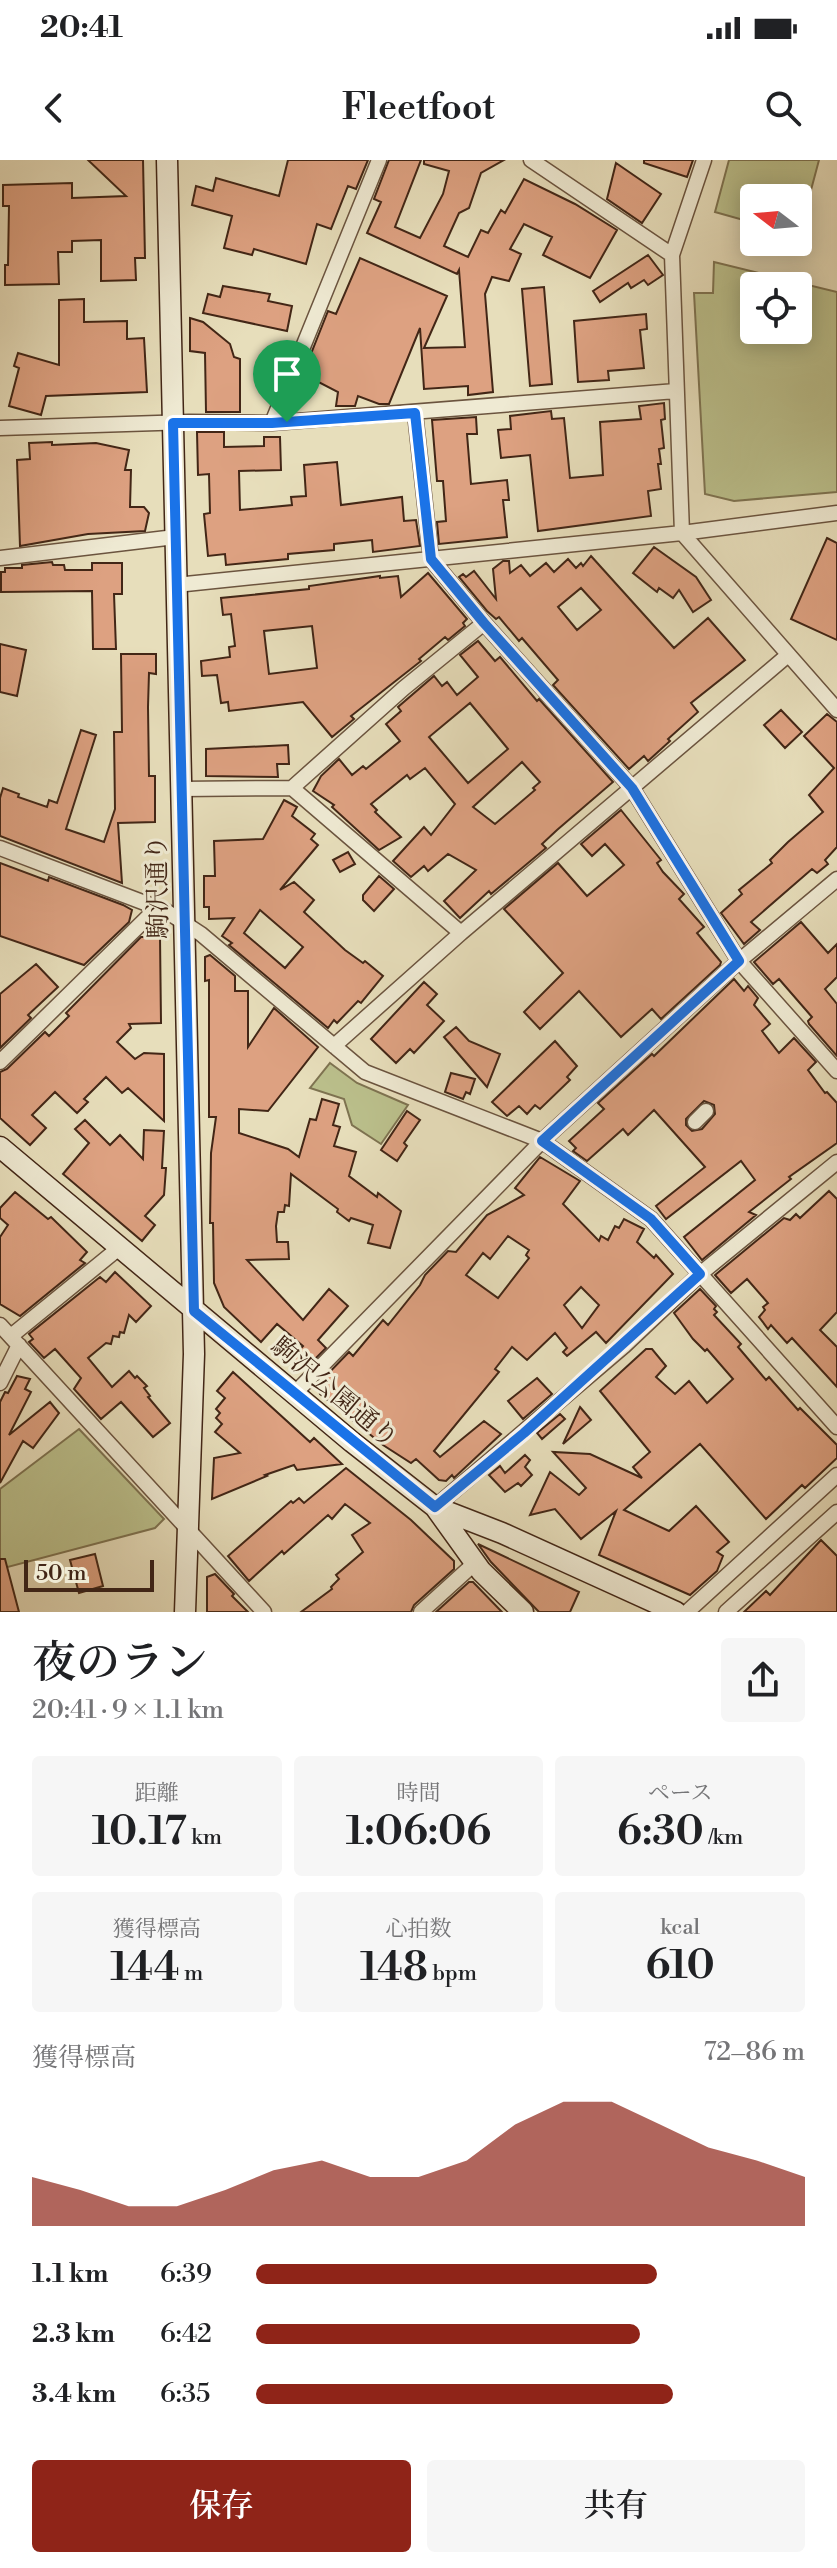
<!DOCTYPE html>
<html lang="ja">
<meta charset="utf-8">
<style>
:root{--surface:#fff;--page:#f6f6f6;--text:#202124;--muted:#757577;--accent:#8f2418}
body{margin:0;font-family:"Libre Bodoni","Noto Serif JP",serif;background:var(--page);color:var(--text);height:100vh;display:flex;flex-direction:column;font-size:30px;white-space:nowrap}
*{box-sizing:border-box;margin:0}
p{font-size:26px;color:var(--muted)}
.icon{flex:none;width:44px;height:44px;fill:none;stroke:currentColor;stroke-width:2;stroke-linecap:round;stroke-linejoin:round}
.map{position:relative;height:1452px;overflow:hidden}
.side{display:flex;flex-direction:column;background:var(--surface);flex:1}
.side>*{flex:none}
.needle{width:52px;rotate:286deg}
.tools{position:absolute;left:740px;top:24px;display:grid;gap:16px}
.tools a{display:grid;place-items:center;width:72px;height:72px;border-radius:8px;background:var(--surface);box-shadow:0 4px 20px #0003;font-size:40px}
.scale{position:absolute;left:24px;bottom:20px;width:130px;box-sizing:border-box;padding-left:8px;border:4px solid #422616;border-top:0;font-size:22px;line-height:28px;white-space:nowrap;color:#422616;-webkit-text-stroke:6px #efead3;paint-order:stroke}
.pin{position:absolute;display:grid;place-items:center;width:68px;height:68px;color:#fff;margin:-82px -34px;border-radius:50% 50% 50% 0;rotate:-45deg;box-shadow:0 0 8px #0007}
.pin .icon{rotate:45deg}
.round{display:grid;place-items:center;flex:none;width:84px;height:84px;border-radius:8px;background:var(--page)}
.overview{display:flex;align-items:center;justify-content:space-between;height:136px;padding:0 32px}
h1{font-size:44px;font-weight:600;line-height:60px}
.stats{display:grid;grid-template-columns:repeat(3,1fr);gap:12px;height:136px;padding:8px 32px}
.stats div{display:grid;align-content:center;border-radius:8px;background:var(--page);text-align:center}
.stats b{font-size:40px;font-weight:600}
.stats small{font-size:22px;font-weight:400}
.stats p{font-size:22px}
.chart{height:224px;padding:16px 32px}
.chart p{display:flex;justify-content:space-between}
.chart svg{width:100%;height:144px;margin-top:8px;fill:var(--accent);opacity:.7}
.cta{display:flex;gap:16px;margin-top:auto;padding:16px 32px}
.cta a{flex:1;height:92px;border-radius:8px;background:var(--accent);color:#fff;font-size:32px;font-weight:600;line-height:92px;text-align:center}
.cta a+a{background:var(--page);color:var(--text)}
ul{padding:0 32px;list-style:none;font-size:26px}
li{display:grid;grid-template-columns:128px 96px 1fr;align-items:center;height:60px}
li i{height:20px;border-radius:10px;background:var(--accent)}
.status{display:flex;justify-content:space-between;align-items:center;height:56px;padding:0 40px;background:var(--surface);direction:ltr}
.status svg{height:22px;fill:currentColor}
header{display:flex;justify-content:space-between;align-items:center;height:104px;padding:0 32px;background:var(--surface);font-size:36px;font-weight:600}
.map>svg:first-child{display:block}
</style>
<div class="status"><b>20:41</b><svg viewBox="0 0 49 12"><path d="M0 12V9h3v3zM5 12V6h3v6zM10 12V3h3v9zM15 12V0h3v12zM26 1h20v11H26zM47 4h2v5h-2z"/></svg></div>
<header><svg class="icon" aria-label="back" viewBox="0 0 24 24"><path d="M15 5l-7 7 7 7"/></svg>Fleetfoot<svg class="icon" aria-label="search" viewBox="0 0 24 24"><circle cx="10" cy="10" r="6"/><path d="M15 15l6 6"/></svg></header>
<div class="map">
<svg width="837" height="1452" viewBox="0 0 837 1452">
<rect width="100%" height="100%" fill="#e7debb"/>
<filter id="stains"><feTurbulence type="fractalNoise" baseFrequency=".0025" numOctaves="4"/><feColorMatrix values="0 0 0 0 .2 0 0 0 0 .09 0 0 0 0 .02 0 0 0 .5 -.17"/></filter>
<radialGradient id="worn" r=".72"><stop offset=".6" stop-color="#630" stop-opacity="0"/><stop offset="1" stop-color="#630" stop-opacity=".3"/></radialGradient>
<path fill="#bbc08c" stroke="#7e7351" stroke-width="2" fill-rule="evenodd" d="M 729,0 L 819,0 L 799,75 L 798,38 L 754,38 L 754,63 L 715,52 Z
M 714,102 L 837,132 L 837,332 L 734,341 L 705,334 L 694,133 L 713,133 ZM 798,126 L 798,170 L 754,170 L 754,126 Z
M 330,903 L 357,923 L 408,945 L 381,984 L 352,965 L 344,939 L 310,928 Z
M 79,1269 L 164,1359 L 155,1368 L 0,1409 L 0,1329 Z"/>
<path fill="#dda181" stroke="#422616" stroke-width="2" fill-rule="evenodd" d="M 88,0 L 143,0 L 145,98 L 135,98 L 136,120 L 101,121 L 101,80 L 72,81 L 72,92 L 58,92 L 59,124 L 5,125 L 5,105 L 8,105 L 9,46 L 3,46 L 3,25 L 72,23 L 72,38 L 126,36 Z
M 288,0 L 368,0 L 356,29 L 348,26 L 331,69 L 317,64 L 306,104 L 254,89 L 252,95 L 224,88 L 232,56 L 192,45 L 196,26 L 213,31 L 216,18 L 279,36 Z
M 389,0 L 421,0 L 395,67 L 420,78 L 443,34 L 449,11 L 424,4 L 424,0 L 504,0 L 481,13 L 469,48 L 459,53 L 444,86 L 468,97 L 481,70 L 488,73 L 501,50 L 505,53 L 524,19 L 575,44 L 617,70 L 590,118 L 543,95 L 552,77 L 524,64 L 510,89 L 521,94 L 509,121 L 492,117 L 485,134 L 493,232 L 468,235 L 468,226 L 424,229 L 420,168 L 389,244 L 379,244 L 358,236 L 355,246 L 336,246 L 338,232 L 303,214 L 328,151 L 336,154 L 360,98 L 447,136 L 424,188 L 465,187 L 459,110 L 457,114 L 367,73 L 381,42 L 374,39 Z
M 644,0 L 693,0 L 687,17 L 644,3 Z
M 616,3 L 661,34 L 642,63 L 607,39 Z
M 648,95 L 663,115 L 648,125 L 644,120 L 631,128 L 628,123 L 600,142 L 593,131 Z
M 223,126 L 270,134 L 268,141 L 292,146 L 287,171 L 203,153 L 208,134 L 220,137 Z
M 544,127 L 552,224 L 530,226 L 522,129 Z
M 84,139 L 84,162 L 127,161 L 127,179 L 144,178 L 147,232 L 46,236 L 41,255 L 9,246 L 19,208 L 14,206 L 18,193 L 59,205 L 59,140 Z
M 646,154 L 647,169 L 640,170 L 644,208 L 608,211 L 609,220 L 578,222 L 574,161 Z
M 190,158 L 203,162 L 230,184 L 234,197 L 240,199 L 240,252 L 206,252 L 205,193 L 190,191 Z
M 664,243 L 665,259 L 661,260 L 664,288 L 659,289 L 661,304 L 658,304 L 661,329 L 648,331 L 651,356 L 538,371 L 530,295 L 501,298 L 498,270 L 511,269 L 510,256 L 551,251 L 552,259 L 564,258 L 570,318 L 603,315 L 600,262 L 641,259 L 639,246 Z
M 476,257 L 477,274 L 467,274 L 471,324 L 507,320 L 509,340 L 503,340 L 507,377 L 439,384 L 437,362 L 446,361 L 443,321 L 437,321 L 432,260 Z
M 197,272 L 224,272 L 224,287 L 264,286 L 264,277 L 280,277 L 281,310 L 239,311 L 240,350 L 292,345 L 291,337 L 306,336 L 304,305 L 337,302 L 341,345 L 402,337 L 404,361 L 416,360 L 420,386 L 373,392 L 372,380 L 334,384 L 334,390 L 288,394 L 288,399 L 226,405 L 225,394 L 208,396 L 204,354 L 210,353 L 209,314 L 198,315 Z
M 52,282 L 52,285 L 96,283 L 129,290 L 125,310 L 131,310 L 130,347 L 144,347 L 149,353 L 145,371 L 88,374 L 20,386 L 17,300 L 30,299 L 29,283 Z
M 827,378 L 837,383 L 837,480 L 791,459 Z
M 654,387 L 696,417 L 711,440 L 693,452 L 679,430 L 673,438 L 659,428 L 657,432 L 633,413 Z
M 591,396 L 674,488 L 708,458 L 745,500 L 691,543 L 698,552 L 668,579 L 670,581 L 648,601 L 644,596 L 629,609 L 553,525 L 558,520 L 522,478 L 519,481 L 499,457 L 496,459 L 487,451 L 459,417 L 463,414 L 466,417 L 474,411 L 496,439 L 493,409 L 503,401 L 509,401 L 510,413 L 521,405 L 530,416 L 546,403 L 554,412 L 568,399 L 576,408 L 581,403 L 583,406 ZM 581,428 L 601,450 L 577,470 L 558,447 Z
M 52,402 L 53,405 L 64,405 L 65,410 L 92,410 L 92,403 L 122,403 L 122,434 L 114,434 L 116,489 L 93,489 L 92,431 L 1,432 L 1,412 L 5,412 L 5,408 L 22,408 L 22,405 Z
M 428,413 L 467,459 L 463,463 L 465,466 L 448,480 L 445,477 L 419,499 L 421,501 L 351,556 L 354,559 L 332,577 L 303,542 L 229,551 L 228,542 L 221,543 L 217,515 L 202,516 L 201,501 L 230,497 L 229,487 L 235,486 L 231,454 L 223,455 L 221,438 L 309,429 L 309,426 L 380,416 L 380,418 L 398,416 L 401,437 ZM 312,466 L 317,508 L 269,514 L 264,471 Z
M 478,481 L 495,501 L 500,497 L 537,541 L 539,539 L 613,622 L 557,670 L 542,684 L 546,688 L 491,734 L 489,731 L 460,758 L 444,741 L 476,710 L 448,694 L 428,711 L 424,706 L 411,717 L 393,701 L 424,667 L 431,675 L 455,644 L 425,608 L 410,619 L 407,615 L 371,644 L 377,650 L 375,652 L 401,677 L 379,690 L 332,647 L 334,645 L 313,631 L 321,616 L 339,599 L 352,615 L 363,606 L 366,609 L 400,581 L 386,564 L 401,551 L 398,547 L 434,516 L 442,526 L 447,522 L 457,535 L 478,517 L 460,495 ZM 470,543 L 508,589 L 468,623 L 429,577 ZM 522,602 L 540,622 L 533,628 L 535,630 L 495,664 L 473,647 Z
M 0,484 L 26,490 L 17,536 L 0,532 Z
M 121,494 L 156,494 L 156,514 L 149,513 L 148,547 L 149,616 L 155,616 L 155,662 L 118,663 L 122,723 L 0,676 L 0,638 L 3,628 L 19,634 L 18,637 L 47,647 L 49,640 L 57,643 L 81,570 L 96,575 L 66,669 L 104,682 L 115,649 L 114,572 L 122,572 Z
M 781,550 L 802,572 L 785,588 L 764,565 Z
M 827,554 L 837,562 L 837,687 L 825,700 L 828,704 L 817,713 L 812,709 L 751,762 L 760,770 L 744,784 L 721,753 L 742,734 L 739,730 L 772,703 L 770,700 L 788,682 L 823,652 L 809,635 L 834,608 L 804,576 Z
M 288,585 L 289,604 L 277,604 L 278,617 L 206,616 L 206,589 Z
M 284,640 L 297,647 L 292,656 L 315,674 L 311,679 L 318,685 L 280,730 L 294,722 L 314,740 L 304,752 L 345,790 L 363,803 L 365,801 L 383,816 L 361,843 L 358,841 L 337,863 L 334,860 L 328,868 L 229,785 L 232,783 L 222,776 L 234,758 L 209,759 L 209,747 L 204,747 L 204,716 L 215,716 L 214,681 L 263,679 ZM 260,750 L 303,787 L 285,808 L 244,773 Z
M 621,650 L 661,700 L 657,703 L 663,712 L 684,734 L 679,739 L 704,767 L 697,773 L 721,802 L 720,805 L 661,859 L 652,849 L 621,877 L 579,831 L 540,869 L 524,852 L 563,813 L 504,749 L 558,703 L 587,736 L 624,705 L 605,684 L 592,696 L 581,684 Z
M 348,692 L 355,704 L 340,712 L 333,700 Z
M 0,703 L 48,721 L 49,717 L 123,745 L 132,750 L 129,762 L 84,805 L 0,776 Z
M 379,716 L 394,729 L 374,751 L 363,740 L 363,735 Z
M 801,762 L 828,793 L 837,784 L 837,817 L 825,829 L 837,844 L 837,896 L 809,864 L 808,861 L 812,857 L 779,819 L 773,824 L 754,802 Z
M 141,777 L 160,777 L 161,863 L 129,864 L 131,868 L 117,882 L 135,899 L 144,893 L 164,894 L 164,961 L 128,928 L 122,933 L 106,917 L 84,939 L 88,942 L 77,953 L 55,932 L 32,955 L 46,968 L 30,985 L 0,958 L 0,912 L 7,909 L 45,872 L 49,876 L 69,856 L 66,853 Z
M 210,795 L 235,816 L 235,831 L 248,831 L 248,887 L 274,848 L 318,887 L 268,951 L 239,949 L 239,973 L 288,989 L 299,997 L 310,959 L 316,960 L 322,939 L 339,944 L 333,965 L 340,967 L 334,986 L 356,992 L 349,1016 L 377,1037 L 378,1033 L 401,1051 L 390,1088 L 368,1083 L 373,1065 L 351,1058 L 349,1061 L 337,1052 L 338,1049 L 291,1014 L 289,1046 L 285,1045 L 284,1052 L 278,1052 L 276,1066 L 277,1082 L 288,1082 L 289,1099 L 247,1100 L 303,1160 L 329,1129 L 348,1146 L 318,1180 L 326,1188 L 313,1201 L 312,1196 L 299,1210 L 289,1201 L 303,1186 L 277,1164 L 261,1182 L 224,1147 L 214,1123 L 213,1063 L 210,1063 L 211,993 L 216,957 L 209,957 L 209,820 L 205,821 L 205,797 Z
M 36,804 L 58,827 L 28,855 L 31,858 L 0,888 L 0,834 Z
M 734,819 L 744,831 L 748,826 L 758,838 L 754,845 L 770,864 L 762,871 L 779,893 L 794,878 L 816,902 L 808,910 L 825,933 L 827,932 L 837,943 L 837,983 L 789,1017 L 791,1019 L 749,1052 L 756,1055 L 702,1100 L 684,1077 L 755,1020 L 741,1001 L 666,1059 L 656,1046 L 705,1007 L 654,950 L 628,975 L 623,969 L 587,1001 L 573,991 L 576,988 L 569,981 L 604,949 L 598,943 L 652,894 L 654,896 ZM 704,941 L 714,945 L 715,954 L 702,969 L 692,971 L 686,965 L 686,959 Z
M 424,822 L 437,834 L 427,845 L 444,861 L 414,893 L 410,889 L 396,903 L 371,879 Z
M 456,867 L 469,881 L 500,894 L 487,927 L 444,877 Z
M 555,881 L 577,906 L 567,917 L 570,920 L 540,949 L 535,945 L 527,954 L 519,946 L 507,956 L 492,942 Z
M 451,913 L 475,919 L 470,934 L 466,932 L 463,939 L 445,932 Z
M 407,951 L 420,960 L 404,983 L 407,986 L 397,1001 L 381,990 Z
M 85,960 L 110,985 L 120,975 L 143,999 L 144,970 L 164,971 L 162,1008 L 166,1008 L 164,1035 L 145,1056 L 155,1065 L 142,1081 L 63,1014 L 89,983 L 75,969 Z
M 540,997 L 580,1021 L 563,1044 L 599,1081 L 601,1076 L 608,1080 L 615,1066 L 619,1068 L 624,1059 L 644,1069 L 637,1082 L 654,1098 L 656,1095 L 673,1114 L 606,1183 L 596,1172 L 567,1196 L 563,1192 L 567,1188 L 555,1173 L 527,1200 L 512,1187 L 495,1209 L 499,1212 L 434,1291 L 440,1297 L 484,1261 L 501,1274 L 454,1318 L 452,1315 L 446,1321 L 439,1320 L 416,1299 L 411,1303 L 383,1285 L 320,1234 L 318,1224 L 349,1192 L 353,1196 L 383,1160 L 388,1165 L 420,1125 L 425,1115 L 448,1091 L 456,1092 L 487,1055 L 524,1035 L 515,1028 ZM 508,1076 L 529,1090 L 526,1095 L 529,1098 L 498,1138 L 466,1115 L 483,1093 L 490,1099 ZM 581,1127 L 599,1145 L 582,1168 L 564,1145 Z
M 829,1031 L 837,1039 L 837,1152 L 820,1170 L 837,1187 L 837,1227 L 792,1178 L 787,1183 L 771,1165 L 768,1169 L 759,1157 L 765,1150 L 763,1147 L 768,1143 L 747,1119 L 731,1133 L 715,1115 L 784,1058 L 790,1060 L 796,1054 L 800,1058 Z
M 15,1032 L 48,1059 L 51,1057 L 87,1092 L 80,1100 L 85,1103 L 20,1156 L 0,1144 L 0,1077 L 8,1065 L 0,1058 L 0,1048 Z
M 115,1112 L 151,1146 L 136,1162 L 129,1155 L 124,1173 L 120,1172 L 119,1177 L 113,1176 L 111,1184 L 106,1183 L 88,1198 L 112,1227 L 129,1211 L 135,1218 L 137,1216 L 147,1226 L 144,1228 L 150,1236 L 148,1237 L 170,1263 L 153,1277 L 121,1242 L 101,1259 L 74,1229 L 81,1218 L 55,1189 L 44,1198 L 29,1182 L 33,1179 L 29,1174 L 100,1117 L 106,1122 Z
M 700,1129 L 716,1146 L 714,1149 L 717,1152 L 714,1155 L 741,1184 L 738,1187 L 766,1220 L 769,1217 L 798,1250 L 800,1248 L 837,1285 L 837,1298 L 805,1328 L 802,1325 L 766,1359 L 700,1284 L 624,1350 L 669,1371 L 696,1346 L 729,1382 L 717,1392 L 723,1396 L 717,1411 L 690,1435 L 599,1395 L 616,1351 L 581,1379 L 555,1349 L 530,1355 L 550,1312 L 579,1335 L 586,1328 L 553,1292 L 590,1294 L 642,1318 L 633,1307 L 650,1292 L 600,1231 L 646,1189 L 652,1189 L 666,1206 L 656,1217 L 675,1234 L 689,1221 L 707,1243 L 733,1219 L 707,1189 L 705,1191 L 693,1179 L 674,1153 Z
M 233,1212 L 310,1282 L 314,1278 L 342,1304 L 297,1310 L 294,1305 L 265,1315 L 267,1316 L 212,1339 L 214,1298 L 240,1293 L 215,1272 L 222,1264 L 216,1258 L 220,1253 L 216,1249 L 225,1238 L 217,1231 Z
M 17,1216 L 30,1219 L 25,1229 L 31,1232 L 9,1275 L 50,1242 L 59,1253 L 33,1288 L 23,1281 L 0,1323 L 0,1242 L 5,1232 L 8,1233 Z
M 537,1218 L 552,1234 L 523,1259 L 508,1241 Z
M 580,1247 L 591,1260 L 563,1284 Z
M 560,1254 L 565,1259 L 542,1279 L 537,1273 Z
M 525,1295 L 530,1300 L 525,1307 L 532,1315 L 521,1326 L 518,1323 L 505,1332 L 489,1315 L 500,1306 L 505,1313 Z
M 346,1308 L 411,1360 L 454,1401 L 454,1409 L 414,1445 L 411,1452 L 301,1452 L 332,1429 L 331,1427 L 339,1419 L 336,1415 L 363,1392 L 352,1375 L 370,1363 L 345,1344 L 332,1359 L 328,1355 L 284,1394 L 282,1391 L 249,1421 L 228,1396 L 291,1341 L 293,1343 L 299,1338 L 304,1343 Z
M 821,1380 L 837,1396 L 837,1452 L 744,1452 L 766,1431 L 770,1435 Z
M 478,1384 L 579,1432 L 570,1452 L 539,1452 L 491,1402 Z
M 95,1394 L 103,1426 L 79,1433 L 70,1400 Z
M 0,1399 L 5,1399 L 19,1452 L 0,1452 Z
M 215,1414 L 234,1434 L 232,1436 L 248,1452 L 207,1452 L 207,1417 Z
M 469,1422 L 473,1422 L 502,1452 L 436,1452 Z"/>
<g fill="none" stroke-linecap="round" stroke-linejoin="round">
<g stroke="#6b543f" stroke-width="17">
<path id="street" d="M 531,0 L 672,95
M 704,0 L 672,95 L 682,373 L 837,550
M 415,253 L 431,399 L 484,463 L 632,628 L 739,801 L 837,911
M 272,263 L 379,0
M 0,268 L 189,262 L 272,263 L 676,231
M 0,398 L 175,377
M 176,425 L 682,373 L 837,353
M 292,628 L 461,773
M 180,629 L 292,628 L 404,528 L 484,463
M 0,688 L 166,751 L 201,774 L 365,912 L 542,981 L 651,1059 L 837,1267
M 334,886 L 461,773 L 788,495
M 0,902 L 158,747
M 695,962 L 706,951
M 0,1165 L 264,1452
M 11,1176 L 119,1088
M 0,1223 L 19,1185
M 296,1232 L 542,981 L 739,801 L 837,719
M 435,1347 L 624,1186 L 700,1114 L 837,1002
M 421,1452 L 475,1403
M 687,1452 L 837,1315
M 726,1452 L 837,1352"/>
</g>
<g stroke="#422616" stroke-width="23">
<path id="secondary" d="M 167,0 L 194,1194 L 185,1452
M 0,987 L 352,1282 L 435,1347 L 502,1373 L 676,1452
M 435,1347 L 481,1411 L 523,1452"/>
</g>
<use href="#street" stroke="#efead3" stroke-width="14"/>
<use href="#secondary" stroke="#efead3" stroke-width="20"/>
</g>
<g fill="none" stroke-linecap="round" stroke-linejoin="round">
<g stroke="#fff" stroke-width="16">
<path id="route" d="M 415,253 L 431,399 L 484,463 L 632,628 L 739,801 L 542,981 L 651,1059 L 700,1114 L 524,1273 L 435,1347 L 194,1151 L 173,263 L 272,263 Z"/>
</g>
<use href="#route" stroke="#1a73e8" stroke-width="10"/>
</g>
<g text-anchor="middle" stroke-width="6" stroke-linejoin="round" paint-order="stroke">
<g font-size="26" fill="#422616" stroke="#efead3">
<text transform="translate(157 727) rotate(-91)" y="9">駒沢通り</text>
<text transform="translate(335 1232) rotate(40)" y="9">駒沢公園通り</text>
</g>
</g>
<rect width="100%" height="100%" filter="url(#stains)"/>
<rect width="100%" height="100%" fill="url(#worn)"/>
</svg>
<div class="tools">
<a><svg class="needle" viewBox="-14 -14 28 28"><path d="M0-13l5 13h-10z" fill="#e53935"/><path d="M0 13l5-13h-10z" fill="#757577"/></svg></a>
<a><svg class="icon" aria-label="locate" viewBox="0 0 24 24"><circle cx="12" cy="12" r="6"/><path d="M12 2v4M12 18v4M2 12h4M18 12h4"/></svg></a>
</div>
<div class="scale">50 m</div>
<div class="pin" style="left:287px;top:262px;background:#1e9e55"><svg class="icon" aria-label="arrive" viewBox="0 0 24 24"><path d="M6 21V4h12l-3 4 3 4H6"/></svg></div>
</div>
<section class="side">
<div class="overview"><div><h1>夜のラン</h1><p>20:41 · 9 × 1.1 km</p></div><a class="round"><svg class="icon" aria-label="share" viewBox="0 0 24 24"><path d="M12 15V3M7 8l5-5 5 5M5 13v7h14v-7"/></svg></a></div>
<div class="stats">
<div><p>距離</p><b>10.17<small> km</small></b></div>
<div><p>時間</p><b>1:06:06</b></div>
<div><p>ペース</p><b>6:30<small> /km</small></b></div>
</div>
<div class="stats">
<div><p>獲得標高</p><b>144<small> m</small></b></div>
<div><p>心拍数</p><b>148<small> bpm</small></b></div>
<div><p>kcal</p><b>610</b></div>
</div>
<div class="chart"><p><span>獲得標高</span>72–86 m</p>
<svg viewBox="0 0 160 44" preserveAspectRatio="none"><path d="M0 44V29L10 33L20 38L30 38L40 33L50 27L60 24L70 29L80 29L90 24L100 13L110 6L120 6L130 13L140 20L150 24L160 29V44z"/></svg>
</div>
<ul>
<li><b>1.1 km</b>6:39<i style="width:73%"></i></li>
<li><b>2.3 km</b>6:42<i style="width:70%"></i></li>
<li><b>3.4 km</b>6:35<i style="width:76%"></i></li>
</ul>
<div class="cta"><a>保存</a><a>共有</a></div>
</section>
